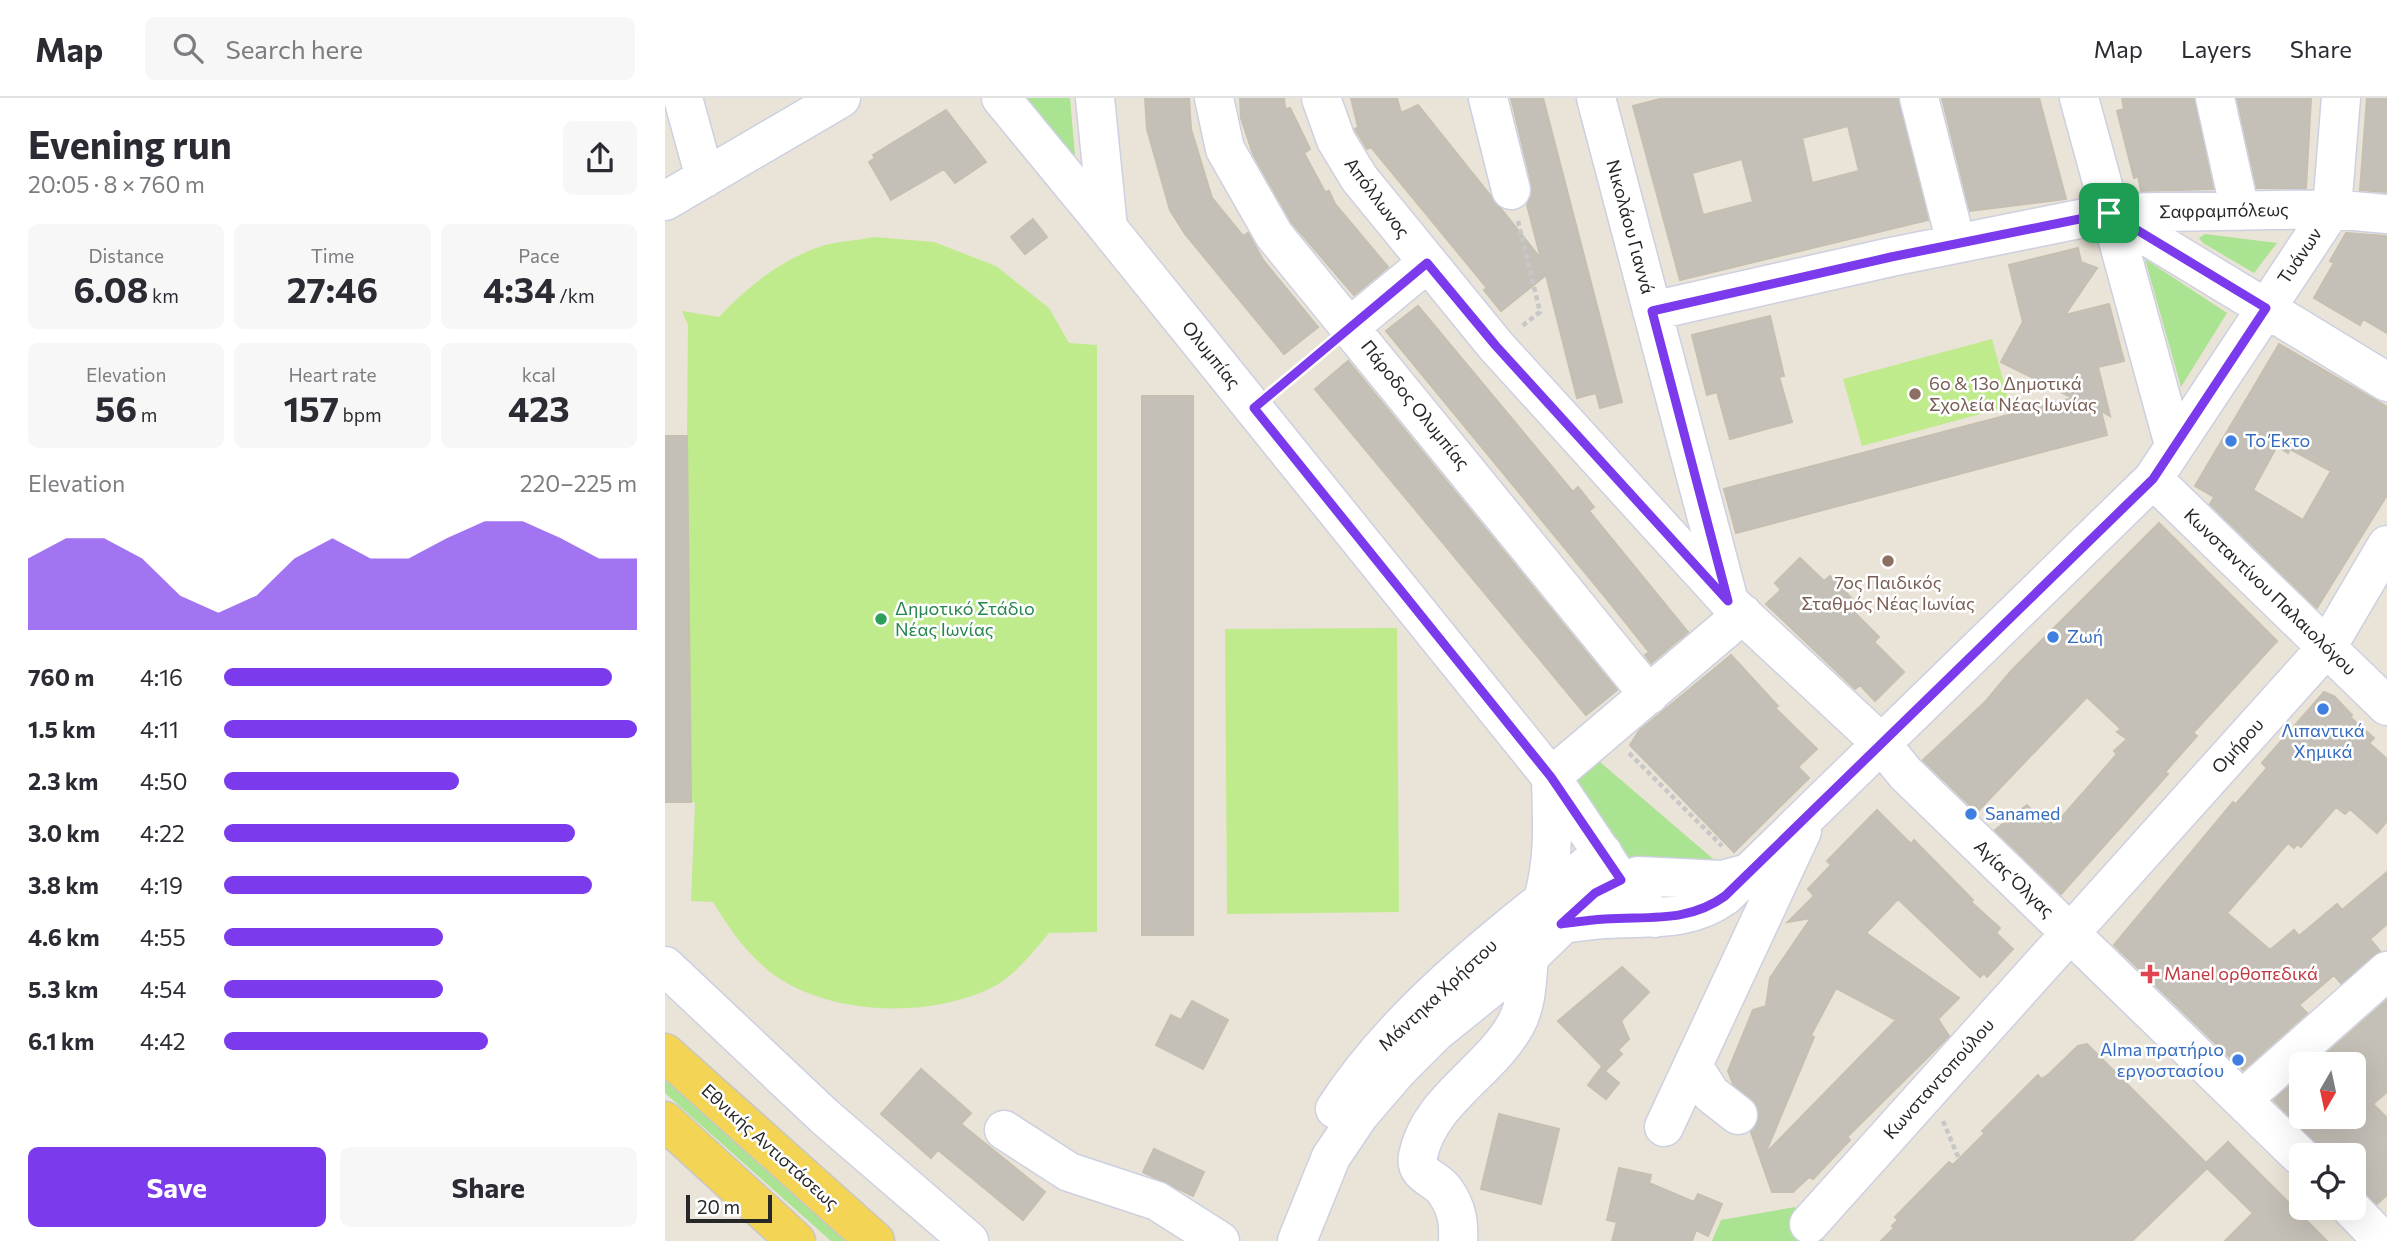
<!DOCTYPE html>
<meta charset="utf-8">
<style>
:root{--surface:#fff;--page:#f7f7f7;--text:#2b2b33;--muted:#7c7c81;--line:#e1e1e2;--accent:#7c3aed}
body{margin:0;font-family:Commissioner,sans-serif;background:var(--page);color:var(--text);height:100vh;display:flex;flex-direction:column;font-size:26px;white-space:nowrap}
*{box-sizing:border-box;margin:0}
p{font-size:23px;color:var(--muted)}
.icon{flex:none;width:38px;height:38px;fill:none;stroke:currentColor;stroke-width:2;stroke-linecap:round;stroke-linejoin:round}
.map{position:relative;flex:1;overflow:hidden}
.sheet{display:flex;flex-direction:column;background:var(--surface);width:665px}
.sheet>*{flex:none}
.needle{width:46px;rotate:189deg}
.controls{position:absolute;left:1624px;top:954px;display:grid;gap:14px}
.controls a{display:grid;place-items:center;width:77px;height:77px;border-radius:10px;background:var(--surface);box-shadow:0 7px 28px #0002;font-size:35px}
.scale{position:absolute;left:21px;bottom:18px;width:86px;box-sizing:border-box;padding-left:7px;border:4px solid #272727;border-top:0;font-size:19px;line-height:24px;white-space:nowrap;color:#272727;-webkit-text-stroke:5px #fff;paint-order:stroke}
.pin{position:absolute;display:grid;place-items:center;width:60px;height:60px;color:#fff;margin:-30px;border-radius:14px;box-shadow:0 4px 10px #0006}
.round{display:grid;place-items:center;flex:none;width:74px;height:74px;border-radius:10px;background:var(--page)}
.head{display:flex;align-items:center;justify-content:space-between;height:119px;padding:0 28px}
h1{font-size:38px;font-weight:700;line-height:52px}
.figures{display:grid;grid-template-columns:repeat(3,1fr);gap:10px;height:119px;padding:7px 28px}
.figures div{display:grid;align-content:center;border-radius:10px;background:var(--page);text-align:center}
.figures b{font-size:35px;font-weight:700}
.figures small{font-size:19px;font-weight:400}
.figures p{font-size:19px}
.chart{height:196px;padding:14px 28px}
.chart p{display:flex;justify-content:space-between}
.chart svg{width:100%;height:126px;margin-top:7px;fill:var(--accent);opacity:.7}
.primary-button{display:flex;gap:14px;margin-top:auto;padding:14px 28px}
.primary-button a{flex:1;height:80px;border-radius:10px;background:var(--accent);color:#fff;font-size:28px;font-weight:700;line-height:80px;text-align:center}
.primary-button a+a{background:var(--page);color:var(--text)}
ul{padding:0 28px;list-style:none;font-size:23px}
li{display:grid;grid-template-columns:112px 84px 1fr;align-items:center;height:52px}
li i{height:18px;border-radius:9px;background:var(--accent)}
header{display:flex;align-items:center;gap:42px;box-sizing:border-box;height:98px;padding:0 35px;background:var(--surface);border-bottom:2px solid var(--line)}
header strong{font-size:33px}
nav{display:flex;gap:38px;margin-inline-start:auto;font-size:24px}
.search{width:490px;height:63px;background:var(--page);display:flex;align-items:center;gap:18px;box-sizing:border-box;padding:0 24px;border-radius:10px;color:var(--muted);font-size:26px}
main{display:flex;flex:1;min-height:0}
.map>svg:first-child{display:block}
</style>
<header>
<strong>Map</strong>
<div class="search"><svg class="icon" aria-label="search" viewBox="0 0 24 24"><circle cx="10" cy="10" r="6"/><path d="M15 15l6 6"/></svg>Search here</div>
<nav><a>Map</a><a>Layers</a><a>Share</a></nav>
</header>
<main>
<section class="sheet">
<div class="head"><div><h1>Evening run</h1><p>20:05 · 8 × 760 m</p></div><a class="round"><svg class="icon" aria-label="share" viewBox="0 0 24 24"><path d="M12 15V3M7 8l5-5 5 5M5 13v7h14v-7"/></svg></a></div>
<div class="figures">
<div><p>Distance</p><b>6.08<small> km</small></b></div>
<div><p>Time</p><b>27:46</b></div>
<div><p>Pace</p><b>4:34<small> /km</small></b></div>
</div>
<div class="figures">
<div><p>Elevation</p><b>56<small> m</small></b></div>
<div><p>Heart rate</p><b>157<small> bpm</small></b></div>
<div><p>kcal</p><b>423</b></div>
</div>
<div class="chart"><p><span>Elevation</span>220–225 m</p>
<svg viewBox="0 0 160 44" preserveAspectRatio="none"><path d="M0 44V19L10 12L20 12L30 19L40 32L50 38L60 32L70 19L80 12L90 19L100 19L110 12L120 6L130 6L140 12L150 19L160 19V44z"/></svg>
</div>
<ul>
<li><b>760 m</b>4:16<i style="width:94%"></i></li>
<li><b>1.5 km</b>4:11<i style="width:100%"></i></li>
<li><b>2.3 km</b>4:50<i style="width:57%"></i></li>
<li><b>3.0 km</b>4:22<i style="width:85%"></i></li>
<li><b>3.8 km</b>4:19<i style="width:89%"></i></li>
<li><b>4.6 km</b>4:55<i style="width:53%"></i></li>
<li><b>5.3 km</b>4:54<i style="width:53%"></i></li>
<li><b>6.1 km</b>4:42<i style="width:64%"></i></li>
</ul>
<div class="primary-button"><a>Save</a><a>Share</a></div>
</section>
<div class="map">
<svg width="1722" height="1143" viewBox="0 0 1722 1143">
<rect width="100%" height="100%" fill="#eae3d7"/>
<path fill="#aae392" d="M 354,0 L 405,0 L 410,58 L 400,57 Z
M 1540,136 L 1612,145 L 1589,175 L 1538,145 L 1534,140 Z
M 1480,161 L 1562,215 L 1516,289 Z
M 935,664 L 1061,772 L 967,762 C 939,748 927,709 912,683 Z
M 0,974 L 192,1143 L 166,1143 L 0,995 Z
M 1130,1109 L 1159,1143 L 1047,1143 L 1056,1122 Z"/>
<path fill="#bfeb8d" d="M 209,139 L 269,144 L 331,168 L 384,210 L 404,245 L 432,247 L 432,834 L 384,835 C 368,854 350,878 326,890 C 261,922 152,918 97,867 C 77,849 62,827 48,804 L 26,803 L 30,704 L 26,704 L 0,338 L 22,338 L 23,227 L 17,213 L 54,219 C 82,189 112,165 151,150 C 168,143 191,143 209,139 Z
M 1327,241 L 1345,308 L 1197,348 L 1178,281 Z
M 732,530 L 734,814 L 562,816 L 560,531 Z"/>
<path fill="#c5c0b7" stroke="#c5bfb1" stroke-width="2" fill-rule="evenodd" d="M 480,0 L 524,0 L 526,31 L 547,100 L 578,138 L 583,135 L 598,162 L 653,229 L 619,256 L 520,136 L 505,112 L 482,31 Z
M 575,0 L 619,0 L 620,11 L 625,10 L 645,51 L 639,55 L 660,94 L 664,93 L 670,106 L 723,169 L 689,197 L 627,125 L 588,56 L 576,20 Z
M 686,0 L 732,0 L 736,15 L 753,7 L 876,161 L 862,107 L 867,97 L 867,87 L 846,0 L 878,0 L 957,304 L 935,310 L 931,295 L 912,300 L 881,177 L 836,213 L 819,192 L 822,190 L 706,49 L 702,51 L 690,31 L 693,29 Z
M 999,0 L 1233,0 L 1263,122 L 1015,182 L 968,8 ZM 1183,28 L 1194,73 L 1147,85 L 1137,40 ZM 1077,61 L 1088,104 L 1038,117 L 1027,75 Z
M 1277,0 L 1374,0 L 1401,101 L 1305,113 Z
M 1457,0 L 1529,0 L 1548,91 L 1476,93 L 1473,78 L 1469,80 L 1452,13 L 1459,11 Z
M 1572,0 L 1646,0 L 1641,90 L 1592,90 Z
M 1702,0 L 1722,0 L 1722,94 L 1695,92 Z
M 281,12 L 321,64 L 290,85 L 279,71 L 226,102 L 204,64 L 210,60 L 208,57 Z
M 368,121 L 382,139 L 360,156 L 346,139 Z
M 1681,135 L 1722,138 L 1722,235 L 1698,221 L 1695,227 L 1649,200 L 1669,165 L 1665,163 Z
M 1413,150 L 1416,164 L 1432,170 L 1400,217 L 1444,206 L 1459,263 L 1433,269 L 1445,318 L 1436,313 L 1442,337 L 1071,435 L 1059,391 L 1408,300 L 1336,264 L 1358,224 L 1344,167 Z
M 753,208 L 908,394 L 913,389 L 929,409 L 924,413 L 1023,534 L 986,565 L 980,557 L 984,554 L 940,499 L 721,233 Z
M 1105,218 L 1119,278 L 1114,279 L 1127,324 L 1065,341 L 1052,294 L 1042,297 L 1027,237 Z
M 1614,246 L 1722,309 L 1722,397 L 1652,510 L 1545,406 L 1549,399 L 1530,388 ZM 1612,348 L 1623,355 L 1625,351 L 1666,373 L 1638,422 L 1588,392 Z
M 683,263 L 952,592 L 921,617 L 650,291 Z
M 477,298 L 528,298 L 528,837 L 477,837 Z
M 0,338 L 22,338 L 26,704 L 0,704 Z
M 1494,425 L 1612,543 L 1528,635 L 1532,638 L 1500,674 L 1503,676 L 1396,796 L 1330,732 L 1362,707 L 1381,727 L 1385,723 L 1389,728 L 1452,656 L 1449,653 L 1462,641 L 1452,634 L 1456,631 L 1422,599 L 1312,714 L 1258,662 L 1320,604 L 1347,572 Z
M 1135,460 L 1159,483 L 1165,478 L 1195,509 L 1189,514 L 1214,539 L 1209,544 L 1239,574 L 1210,603 L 1195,587 L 1190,591 L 1101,506 L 1116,492 L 1110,485 Z
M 1066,557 L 1113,608 L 1110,610 L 1152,651 L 1133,669 L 1144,680 L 1069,754 L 965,647 L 974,633 Z
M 1659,594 L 1669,598 L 1687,617 L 1685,619 L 1709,640 L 1704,645 L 1722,661 L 1722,723 L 1712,735 L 1685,711 L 1680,716 L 1671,709 L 1636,749 L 1632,746 L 1629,750 L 1623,745 L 1562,815 L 1605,852 L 1629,832 L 1634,838 L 1672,806 L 1677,812 L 1722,774 L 1722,826 L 1705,841 L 1715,853 L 1676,885 L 1669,877 L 1634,907 L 1642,915 L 1578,972 L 1449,847 L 1568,704 L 1571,706 L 1602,670 L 1597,665 Z
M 1212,712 L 1246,746 L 1249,742 L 1308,802 L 1306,804 L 1335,830 L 1331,835 L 1348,851 L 1322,879 L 1319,875 L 1315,879 L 1233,801 L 1201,835 L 1294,900 L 1273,921 L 1284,938 L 1182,1039 L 1185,1042 L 1148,1081 L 1144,1079 L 1128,1094 L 1107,1094 L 1086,1034 L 1094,1021 L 1093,1009 L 1068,986 L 1063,973 L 1088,912 L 1101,908 L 1105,880 L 1146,820 L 1123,824 L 1149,798 L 1143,791 L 1166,767 L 1162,763 ZM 1171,890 L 1231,922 L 1100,1056 L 1149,939 L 1146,937 Z
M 957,869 L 984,894 L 956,923 L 964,941 L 953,952 L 957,956 L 941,972 L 893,923 Z
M 1722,902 L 1722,994 L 1708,1006 L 1722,1020 L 1722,1097 L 1712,1106 L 1689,1085 L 1689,1057 L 1662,1057 L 1609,1002 L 1636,978 L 1636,1018 L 1689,1018 L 1689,966 L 1650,966 Z
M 527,903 L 563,922 L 538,971 L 491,947 L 506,917 L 516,922 Z
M 1422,946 L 1541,1065 L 1563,1044 L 1662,1143 L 1560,1143 L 1588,1115 L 1542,1070 L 1467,1143 L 1216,1143 L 1229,1130 L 1227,1128 L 1233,1122 L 1230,1119 L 1284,1064 L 1288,1067 L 1320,1035 L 1317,1033 L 1373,977 L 1376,981 L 1384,976 L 1413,948 Z
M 936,970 L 954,985 L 941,1001 L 923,987 Z
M 256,971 L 306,1015 L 296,1026 L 380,1094 L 358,1122 L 273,1052 L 266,1060 L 216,1016 Z
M 834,1016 L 894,1031 L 876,1106 L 816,1091 Z
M 489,1051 L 539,1074 L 528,1098 L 478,1074 Z
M 954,1070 L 986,1077 L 984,1085 L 1029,1104 L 1033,1096 L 1057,1106 L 1043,1138 L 1031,1132 L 1027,1143 L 947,1143 L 952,1124 L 942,1122 Z"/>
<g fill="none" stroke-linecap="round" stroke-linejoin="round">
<g stroke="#cdd0e1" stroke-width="41">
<path id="minor" d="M 18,0 L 40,80
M 336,0 L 443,130
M 430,0 L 443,130 L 886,679 L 955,782 L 990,820
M 549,0 L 560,51 L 609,137 L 984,597
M 656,0 L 671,42 L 694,80 L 831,248 L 1063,503 L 1216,645 L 1240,675 L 1636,1059
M 823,0 L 846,92
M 931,0 L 1062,496
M 1254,0 L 1291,145
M 1414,0 L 1509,347
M 1550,0 L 1575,113
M 0,103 L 176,0
M 1444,115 L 1722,284
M 987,213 L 1226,159 L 1444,115 L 1667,111 L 1722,116
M 686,228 L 762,165
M 1488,381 L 1722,608
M 886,679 L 1078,516
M 878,802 C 890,758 887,724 886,679
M 896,826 C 911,824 925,822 940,821 C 983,818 1023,825 1060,798 L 1488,381 L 1667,111 L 1676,0
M 0,868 L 160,1019 L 304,1143
M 1028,968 L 1046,996 L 1073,1017
M 1579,1000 L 1722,873
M 670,1011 C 736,909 843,830 938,755
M 999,1029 L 1137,733
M 339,1032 L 404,1074 L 492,1103 L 555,1143
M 1686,1110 L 1718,1143
M 1144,1126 L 1662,549 L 1722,447
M 632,1143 L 666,1059 L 695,1016 L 732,973 L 771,934 L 864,859 L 930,795 L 973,778 L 1057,782 L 1083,775
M 793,1143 C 794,1124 792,1110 780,1093 C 772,1080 749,1078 753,1058 C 764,1002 825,974 851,926 C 862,906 862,881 864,859"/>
</g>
<g stroke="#c7c7c7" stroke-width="41">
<path id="major" d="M 0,955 L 210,1143
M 0,1023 L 131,1143"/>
</g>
<path stroke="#c7c7c7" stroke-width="4.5" stroke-dasharray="5 3.5" stroke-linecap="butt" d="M 853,123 L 875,214 L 857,228
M 615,289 L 661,249
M 964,655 L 1057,748
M 1278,1023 L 1294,1061"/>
<use href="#minor" stroke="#fff" stroke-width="38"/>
<use href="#major" stroke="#f3d454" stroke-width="38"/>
</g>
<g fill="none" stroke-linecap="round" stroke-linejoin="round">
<g stroke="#fff" stroke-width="14">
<path id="route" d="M 1444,115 L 1601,210 L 1488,381 L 1060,798 C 1023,825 983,818 940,821 C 925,822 911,824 896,826 L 930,795 L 956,782 L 886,679 L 589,310 L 762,165 L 831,248 L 1063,503 L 987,213 L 1226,159 Z"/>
</g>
<use href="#route" stroke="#7c3aed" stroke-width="9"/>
</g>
<g fill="#8d6e63" stroke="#fff" stroke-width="2.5">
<circle cx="1250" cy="296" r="7"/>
<circle cx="1223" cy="463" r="7"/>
</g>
<g fill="#3f7fe0" stroke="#fff" stroke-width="2.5">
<circle cx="1566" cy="343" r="7"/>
<circle cx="1388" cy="539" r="7"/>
<circle cx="1658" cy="611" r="7"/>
<circle cx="1306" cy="716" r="7"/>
<circle cx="1573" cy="962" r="7"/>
</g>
<circle fill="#2e9e5b" stroke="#fff" stroke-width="2.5" cx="216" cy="521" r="7"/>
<path fill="#e0444e" stroke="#fff" stroke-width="2.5" d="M1481.5 865.5h7v7h7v7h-7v7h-7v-7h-7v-7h7z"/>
<g text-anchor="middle" stroke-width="5" stroke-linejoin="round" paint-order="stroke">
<g font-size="18" fill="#272727" stroke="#fff">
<text transform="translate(712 100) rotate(53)" y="6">Απόλλωνος</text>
<text transform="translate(1559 113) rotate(-1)" y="6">Σαφραμπόλεως</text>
<text transform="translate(965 129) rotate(75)" y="6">Νικολάου Γιαννά</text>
<text transform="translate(1635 158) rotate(-56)" y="6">Τυάνων</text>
<text transform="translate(546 257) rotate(51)" y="6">Ολυμπίας</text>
<text transform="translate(750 307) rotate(51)" y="6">Πάροδος Ολυμπίας</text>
<text transform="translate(1605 494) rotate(44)" y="6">Κωνσταντίνου Παλαιολόγου</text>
<text transform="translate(1573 648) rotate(-48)" y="6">Ομήρου</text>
<text transform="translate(1349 781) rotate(44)" y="6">Αγίας Όλγας</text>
<text transform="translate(773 897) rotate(-43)" y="6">Μάντηκα Χρήστου</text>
<text transform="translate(1274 981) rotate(-48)" y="6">Κωνσταντοπούλου</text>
<text transform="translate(105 1049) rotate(42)" y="6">Εθνικής Αντιστάσεως</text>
</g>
<g font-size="18" fill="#785e54" stroke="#fff" text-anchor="start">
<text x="1264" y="292">6ο &amp; 13ο Δημοτικά<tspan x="1264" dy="21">Σχολεία Νέας Ιωνίας</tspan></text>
<text x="1223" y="491" text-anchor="middle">7ος Παιδικός<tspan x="1223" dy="21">Σταθμός Νέας Ιωνίας</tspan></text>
</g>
<g font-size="18" fill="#366cbe" stroke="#fff" text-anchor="start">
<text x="1580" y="349">Το Έκτο</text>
<text x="1402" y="545">Ζωή</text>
<text x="1658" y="639" text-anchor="middle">Λιπαντικά<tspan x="1658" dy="21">Χημικά</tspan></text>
<text x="1320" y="722">Sanamed</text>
<text x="1559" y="958" text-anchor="end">Alma πρατήριο<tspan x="1559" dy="21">εργοστασίου</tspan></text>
</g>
<g font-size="18" fill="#27864d" stroke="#fff" text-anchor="start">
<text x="230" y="517">Δημοτικό Στάδιο<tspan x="230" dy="21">Νέας Ιωνίας</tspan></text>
</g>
<g font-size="18" fill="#be3a42" stroke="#fff" text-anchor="start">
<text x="1499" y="882">Manel ορθοπεδικά</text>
</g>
</g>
</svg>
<div class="controls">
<a><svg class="needle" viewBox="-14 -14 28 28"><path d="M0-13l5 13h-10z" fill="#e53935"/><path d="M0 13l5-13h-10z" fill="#7c7c81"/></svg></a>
<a><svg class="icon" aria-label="locate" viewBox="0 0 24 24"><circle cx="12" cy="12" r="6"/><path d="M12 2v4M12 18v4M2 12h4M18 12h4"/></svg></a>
</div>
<div class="scale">20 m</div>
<div class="pin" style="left:1444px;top:115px;background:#1e9e55"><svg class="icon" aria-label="arrive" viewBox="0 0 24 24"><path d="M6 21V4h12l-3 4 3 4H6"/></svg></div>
</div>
</main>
